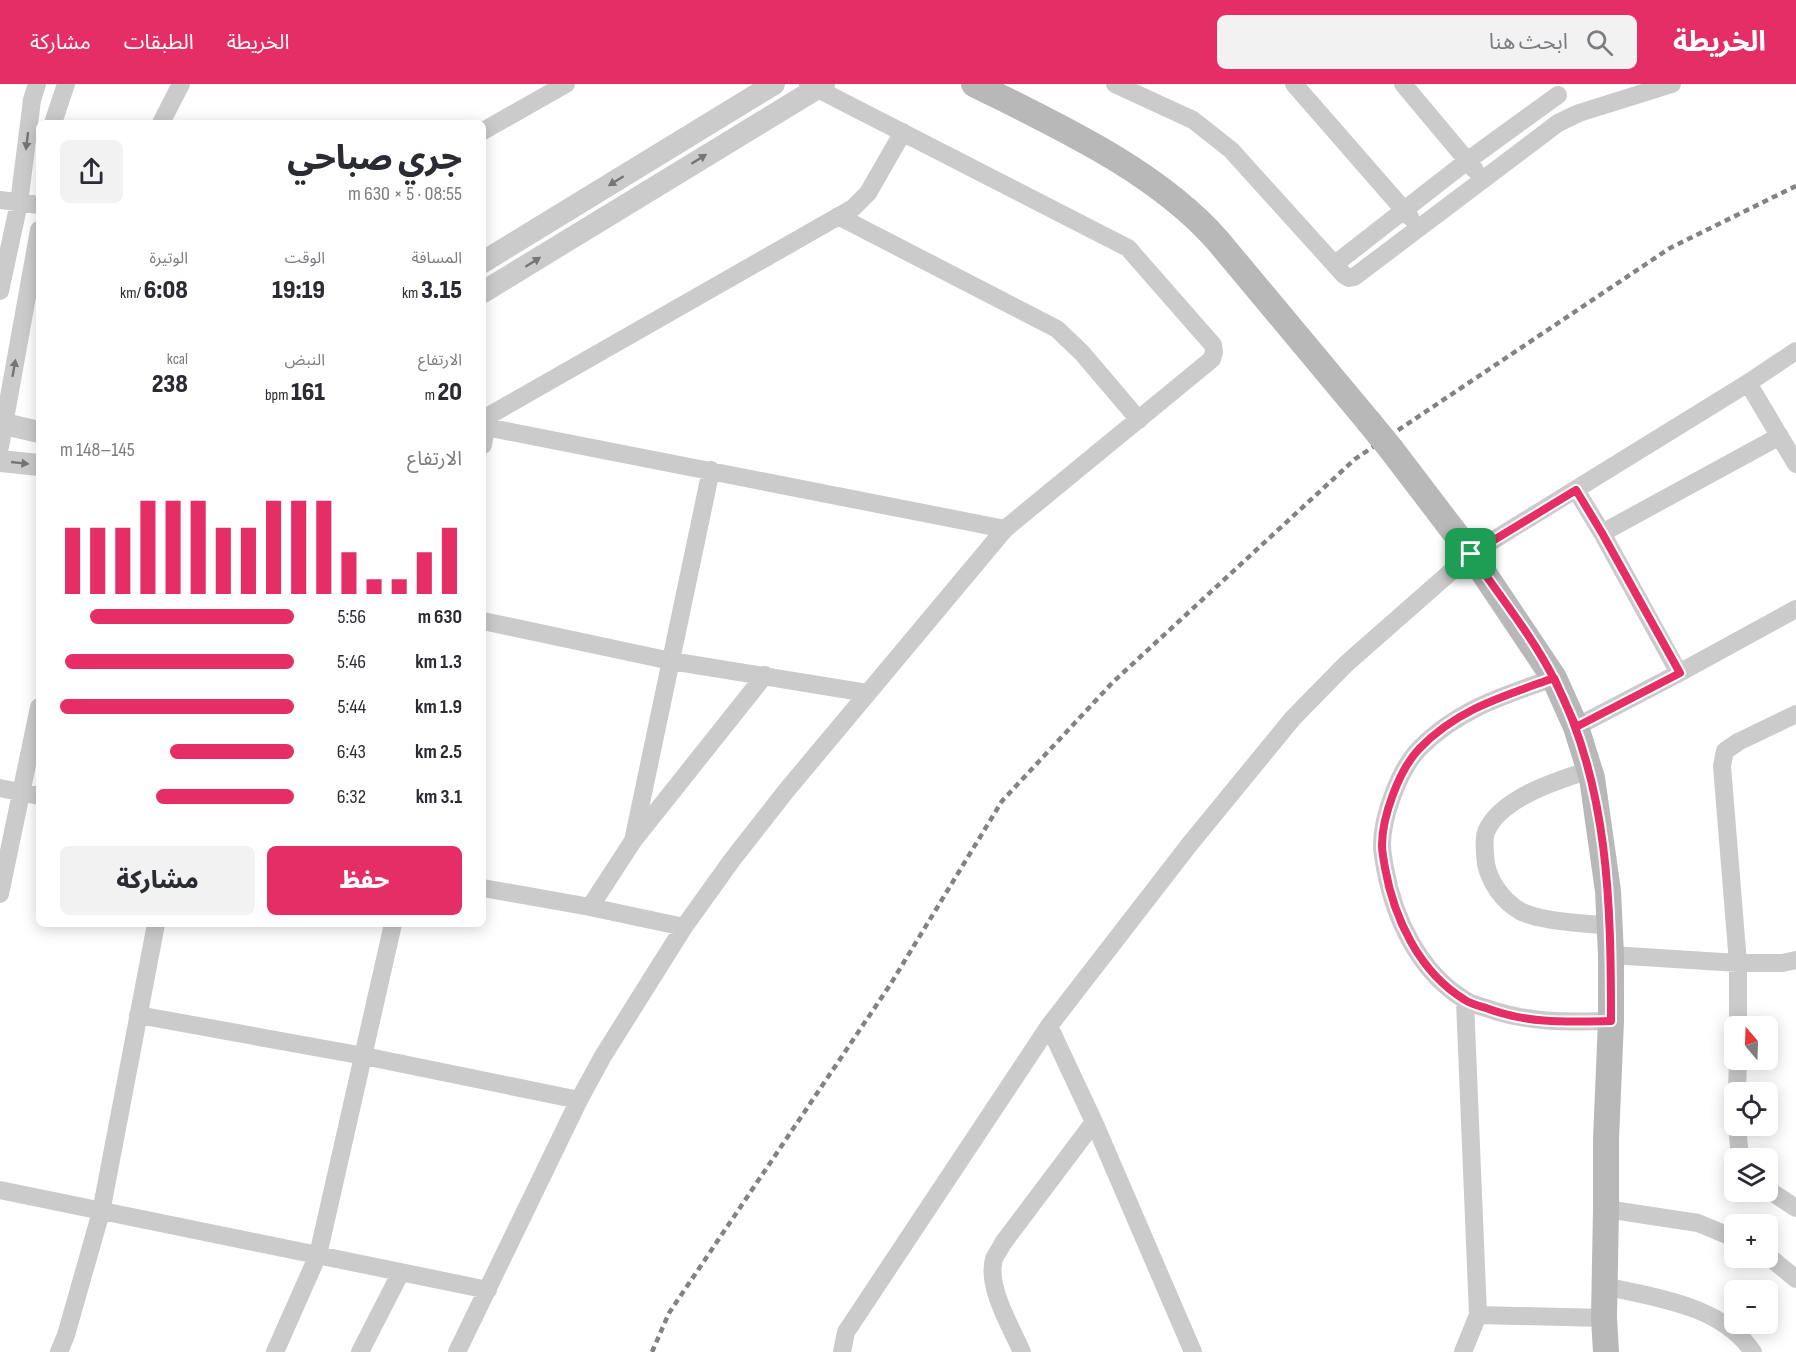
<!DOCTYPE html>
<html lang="ar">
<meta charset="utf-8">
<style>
:root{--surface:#fff;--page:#f2f2f3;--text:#2b2b33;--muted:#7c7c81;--accent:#e62e66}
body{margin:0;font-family:"Sofia Sans Condensed","Noto Sans Arabic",sans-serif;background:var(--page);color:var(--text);direction:rtl;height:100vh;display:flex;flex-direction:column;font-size:22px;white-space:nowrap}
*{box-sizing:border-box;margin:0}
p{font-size:20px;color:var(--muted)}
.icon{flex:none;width:33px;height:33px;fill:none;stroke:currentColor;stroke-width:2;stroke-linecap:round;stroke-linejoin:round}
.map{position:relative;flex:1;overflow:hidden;direction:ltr}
.details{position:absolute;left:36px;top:36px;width:450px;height:807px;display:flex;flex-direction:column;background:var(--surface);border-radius:9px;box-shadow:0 3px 15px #0003;direction:rtl}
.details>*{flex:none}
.needle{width:39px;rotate:341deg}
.buttons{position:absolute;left:1724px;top:932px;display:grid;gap:12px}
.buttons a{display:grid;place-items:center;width:54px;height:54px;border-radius:9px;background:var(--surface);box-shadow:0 3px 15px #0003;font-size:30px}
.pin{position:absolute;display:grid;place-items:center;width:51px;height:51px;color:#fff;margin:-26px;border-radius:12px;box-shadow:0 3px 9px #0006}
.round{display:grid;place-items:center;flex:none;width:63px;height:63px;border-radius:9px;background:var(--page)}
.summary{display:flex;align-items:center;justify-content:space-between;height:102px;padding:0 24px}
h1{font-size:33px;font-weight:800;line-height:45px}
.stats{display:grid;grid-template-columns:repeat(3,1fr);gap:9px;height:102px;padding:6px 24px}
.stats div{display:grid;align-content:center}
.stats b{font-size:26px;font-weight:800}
.stats small{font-size:16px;font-weight:400}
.stats p{font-size:16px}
.chart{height:168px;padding:12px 24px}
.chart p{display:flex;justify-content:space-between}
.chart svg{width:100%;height:108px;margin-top:6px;stroke:var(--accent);stroke-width:6}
.primary-button{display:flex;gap:12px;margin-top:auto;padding:12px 24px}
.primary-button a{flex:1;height:69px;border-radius:9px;background:var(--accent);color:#fff;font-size:24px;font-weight:800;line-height:69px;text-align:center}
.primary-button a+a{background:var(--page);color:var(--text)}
ul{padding:0 24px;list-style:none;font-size:20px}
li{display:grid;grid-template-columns:96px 72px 1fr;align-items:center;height:45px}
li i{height:15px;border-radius:8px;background:var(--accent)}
header{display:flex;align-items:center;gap:36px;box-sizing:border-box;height:84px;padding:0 30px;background:var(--accent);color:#fff}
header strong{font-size:28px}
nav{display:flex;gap:33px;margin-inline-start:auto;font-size:21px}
.search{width:420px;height:54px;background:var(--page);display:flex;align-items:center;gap:15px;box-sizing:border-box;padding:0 21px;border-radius:9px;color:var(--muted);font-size:22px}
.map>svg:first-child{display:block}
</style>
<header>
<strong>الخريطة</strong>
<div class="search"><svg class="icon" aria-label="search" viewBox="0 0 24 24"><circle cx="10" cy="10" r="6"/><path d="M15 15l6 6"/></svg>ابحث هنا</div>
<nav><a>الخريطة</a><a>الطبقات</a><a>مشاركة</a></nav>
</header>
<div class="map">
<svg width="1796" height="1268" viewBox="0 0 1796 1268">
<rect width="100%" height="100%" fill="#fff"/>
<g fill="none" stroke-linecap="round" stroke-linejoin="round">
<path stroke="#cbcbcb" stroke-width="18" d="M 1115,0 L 1193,36 L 1231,66 L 1344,191 L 1349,194 L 1354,193 L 1558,39 L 1579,29 L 1672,0
M 1294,0 L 1410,133
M 1403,0 L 1475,86
M 53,39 L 66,0
M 161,39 L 181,0
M 483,47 L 566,0
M 0,116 L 39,121
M 838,132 L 1057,245 L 1082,269 L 1139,336
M 1335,180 L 1467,77 L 1558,11
M 0,207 L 19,119 L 32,16 L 37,0
M 1748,299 L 1796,380
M 483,335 L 853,124 L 868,109 L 903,48
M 483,336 L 486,343 L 1005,445
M 483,361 L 486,343
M 0,363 L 39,146
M 1576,406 L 1602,449
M 483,537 L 671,577 L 867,609
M 1679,589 L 1602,449 L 1780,352
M 1554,594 C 1504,611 1457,626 1419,665 C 1399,686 1382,733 1382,761 C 1382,769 1384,777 1385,784 C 1394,834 1419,888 1465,916 C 1471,920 1479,922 1486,924 C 1528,939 1567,938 1611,937
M 1576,643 L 1679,589 L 1796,525
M 1590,686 C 1558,696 1500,714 1486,748 C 1483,757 1485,770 1486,780 C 1490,799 1503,817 1520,827 C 1540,838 1586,839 1610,842
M 0,704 L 39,712
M 633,757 L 711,386
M 483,804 L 590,823 L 684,843
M 0,810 L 39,623
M 590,823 L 633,757 L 765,591
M 1611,871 L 1738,879 L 1782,879 L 1796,876
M 138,931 L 364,972 L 579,1016
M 1049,942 L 1094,1038 L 1193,1268
M 1738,942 L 1738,879 L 1722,682 L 1725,667 L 1738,658 L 1796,630
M 1737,1008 L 1738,975
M 1737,1041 L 1740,1074
M 1767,1105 L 1796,1124
M 0,1106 L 488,1206
M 1606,1125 L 1698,1139 L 1734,1154
M 1767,1171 L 1796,1195
M 1604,1202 C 1656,1214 1721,1221 1753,1268
M 1478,1231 L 1604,1234
M 59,1268 L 66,1251 L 101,1128 L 156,840
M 275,1268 L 318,1171 L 393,840
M 360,1268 L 401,1188
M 457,1268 L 579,1016 L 603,972 L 684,843 L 732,776 L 786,707 L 1005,445 L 1212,275 L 1214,268 L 1213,261 L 1128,164 L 808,0
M 842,1268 L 846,1248 L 1049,942 L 1189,761 L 1293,634 L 1346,580 L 1471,470 L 1748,299 L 1796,267
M 1022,1268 C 1011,1243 986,1202 994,1175 C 996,1170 1001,1164 1003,1159 L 1094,1038
M 1463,1268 L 1478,1231 L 1465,917"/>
<path stroke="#cbcbcb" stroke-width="22" d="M 483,178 L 774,0
M 483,208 L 824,0
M 0,339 L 39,348
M 0,377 L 39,381"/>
<path stroke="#b8b8b8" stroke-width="26" d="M 974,0 C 1056,41 1157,87 1218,157 L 1369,338
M 1391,365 L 1471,470 L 1554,594 L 1576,643 L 1592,694 L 1608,807 L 1611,871 L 1611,937 L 1606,1055 L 1606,1125 L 1604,1234 L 1606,1268"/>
<path stroke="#838383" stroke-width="4.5" stroke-dasharray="6 4.5" stroke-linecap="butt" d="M 652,1268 L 669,1229 L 890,901 L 1002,717 L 1113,598 L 1355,375 L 1670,164 L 1796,102"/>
<path stroke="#b8b8b8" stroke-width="26" d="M 1369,338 L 1391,365"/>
</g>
<defs><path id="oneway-solid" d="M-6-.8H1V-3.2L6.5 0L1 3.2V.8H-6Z" transform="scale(1.5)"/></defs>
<g fill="#757575">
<use href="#oneway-solid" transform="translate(27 57) rotate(97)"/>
<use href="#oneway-solid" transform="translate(699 75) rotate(-32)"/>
<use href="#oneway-solid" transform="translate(616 97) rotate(148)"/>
<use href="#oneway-solid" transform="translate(533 178) rotate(-32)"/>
<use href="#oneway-solid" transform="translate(14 284) rotate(-80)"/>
<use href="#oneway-solid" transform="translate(20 379) rotate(6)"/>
</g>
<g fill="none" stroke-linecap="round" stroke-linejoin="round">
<g stroke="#fff" stroke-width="12">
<path id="route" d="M 1471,470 C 1498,510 1533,553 1554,595 C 1609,701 1611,821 1611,937 C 1567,938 1528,940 1486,924 C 1479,922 1471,920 1465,916 C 1419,888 1394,834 1385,784 C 1384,777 1382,769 1382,761 C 1382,733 1399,686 1419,665 C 1457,625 1504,612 1554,594 L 1576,643 L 1680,589 L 1602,449 L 1576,406 L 1471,470"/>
</g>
<use href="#route" stroke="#e62e66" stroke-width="8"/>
</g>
</svg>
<div class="buttons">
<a><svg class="needle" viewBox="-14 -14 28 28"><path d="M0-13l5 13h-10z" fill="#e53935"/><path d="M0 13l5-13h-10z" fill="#7c7c81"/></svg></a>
<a><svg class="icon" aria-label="locate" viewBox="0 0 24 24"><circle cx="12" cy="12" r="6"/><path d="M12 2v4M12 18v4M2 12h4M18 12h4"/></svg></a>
<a><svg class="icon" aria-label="layers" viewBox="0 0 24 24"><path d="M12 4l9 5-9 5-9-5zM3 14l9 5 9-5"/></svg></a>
<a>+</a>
<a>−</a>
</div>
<div class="pin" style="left:1471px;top:470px;background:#1e9e55"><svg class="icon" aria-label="arrive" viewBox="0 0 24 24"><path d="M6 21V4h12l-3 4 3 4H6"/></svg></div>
<section class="details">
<div class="summary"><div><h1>جري صباحي</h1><p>08:55 · 5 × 630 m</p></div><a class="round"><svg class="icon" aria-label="share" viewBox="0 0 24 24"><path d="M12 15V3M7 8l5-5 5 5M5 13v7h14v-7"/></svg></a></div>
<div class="stats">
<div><p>المسافة</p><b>3.15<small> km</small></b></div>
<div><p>الوقت</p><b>19:19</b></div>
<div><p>الوتيرة</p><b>6:08<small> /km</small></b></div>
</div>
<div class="stats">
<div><p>الارتفاع</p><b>20<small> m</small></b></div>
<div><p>النبض</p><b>161<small> bpm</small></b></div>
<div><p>kcal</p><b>238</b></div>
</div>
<div class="chart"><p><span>الارتفاع</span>145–148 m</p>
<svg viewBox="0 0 160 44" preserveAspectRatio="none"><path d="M5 44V17M15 44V17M25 44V17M35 44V6M45 44V6M55 44V6M65 44V17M75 44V17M85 44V6M95 44V6M105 44V6M115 44V27M125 44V38M135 44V38M145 44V27M155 44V17"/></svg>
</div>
<ul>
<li><b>630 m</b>5:56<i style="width:87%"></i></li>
<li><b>1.3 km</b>5:46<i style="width:98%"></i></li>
<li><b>1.9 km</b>5:44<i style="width:100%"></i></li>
<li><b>2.5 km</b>6:43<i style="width:53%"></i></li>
<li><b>3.1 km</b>6:32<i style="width:59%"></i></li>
</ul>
<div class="primary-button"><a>حفظ</a><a>مشاركة</a></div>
</section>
</div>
